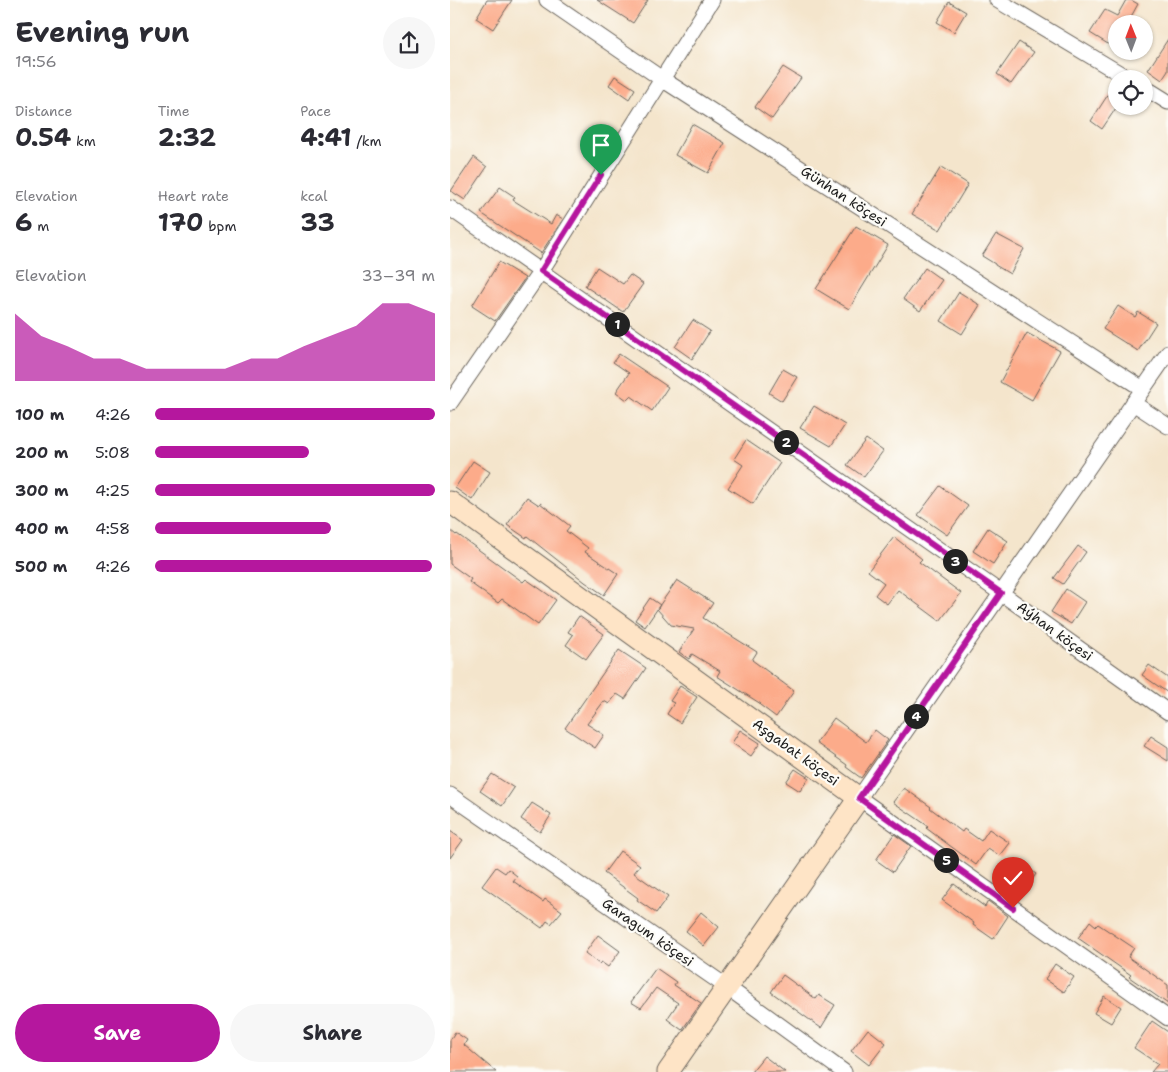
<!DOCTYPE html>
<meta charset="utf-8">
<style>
:root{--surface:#fff;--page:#f7f7f7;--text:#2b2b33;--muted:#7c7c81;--accent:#b5179e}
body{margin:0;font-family:"Shantell Sans",sans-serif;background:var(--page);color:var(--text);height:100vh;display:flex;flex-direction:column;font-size:19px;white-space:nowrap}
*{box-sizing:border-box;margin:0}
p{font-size:16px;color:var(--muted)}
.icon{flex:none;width:28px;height:28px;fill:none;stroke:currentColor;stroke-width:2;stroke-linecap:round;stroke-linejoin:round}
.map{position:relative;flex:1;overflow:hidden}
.sheet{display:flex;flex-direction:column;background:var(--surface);width:450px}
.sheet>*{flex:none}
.needle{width:32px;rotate:359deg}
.controls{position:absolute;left:658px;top:15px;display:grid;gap:10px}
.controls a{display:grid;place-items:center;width:45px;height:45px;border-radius:50%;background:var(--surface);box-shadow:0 1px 4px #0004;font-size:25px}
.pin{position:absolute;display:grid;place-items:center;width:42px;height:42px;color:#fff;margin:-51px -21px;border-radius:50% 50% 50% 0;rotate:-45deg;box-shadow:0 0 5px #0007}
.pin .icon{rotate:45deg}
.km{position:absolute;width:25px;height:25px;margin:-12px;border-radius:50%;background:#222;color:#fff;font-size:14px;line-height:25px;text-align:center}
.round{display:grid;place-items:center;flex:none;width:52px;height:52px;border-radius:26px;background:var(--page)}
.overview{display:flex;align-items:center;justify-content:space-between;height:85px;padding:0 15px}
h1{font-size:28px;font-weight:700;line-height:38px}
.stats{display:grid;grid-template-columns:repeat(3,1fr);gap:8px;height:85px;padding:5px 15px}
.stats div{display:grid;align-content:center}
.stats b{font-size:25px;font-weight:700}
.stats small{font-size:14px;font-weight:400}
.stats p{font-size:14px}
.chart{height:140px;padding:10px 15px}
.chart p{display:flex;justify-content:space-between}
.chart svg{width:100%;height:90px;margin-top:5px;fill:var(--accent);opacity:.7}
.button{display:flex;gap:10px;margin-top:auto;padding:10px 15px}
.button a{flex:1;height:58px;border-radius:30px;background:var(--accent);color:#fff;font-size:20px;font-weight:700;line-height:58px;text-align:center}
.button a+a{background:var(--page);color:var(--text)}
ul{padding:0 15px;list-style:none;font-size:16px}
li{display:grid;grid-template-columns:80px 60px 1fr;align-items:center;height:38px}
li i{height:12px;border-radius:6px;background:var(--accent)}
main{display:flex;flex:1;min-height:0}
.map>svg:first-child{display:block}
</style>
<main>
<section class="sheet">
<div class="overview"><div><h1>Evening run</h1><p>19:56</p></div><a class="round"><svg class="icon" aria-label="share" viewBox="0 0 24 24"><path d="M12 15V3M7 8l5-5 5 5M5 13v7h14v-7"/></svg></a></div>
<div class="stats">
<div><p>Distance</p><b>0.54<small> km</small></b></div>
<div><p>Time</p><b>2:32</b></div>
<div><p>Pace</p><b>4:41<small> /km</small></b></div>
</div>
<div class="stats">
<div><p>Elevation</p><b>6<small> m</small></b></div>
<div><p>Heart rate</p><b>170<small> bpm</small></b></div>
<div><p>kcal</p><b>33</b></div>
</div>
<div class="chart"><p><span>Elevation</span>33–39 m</p>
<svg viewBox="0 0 160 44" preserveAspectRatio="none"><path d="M0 44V11L10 22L20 27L30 33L40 33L50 38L60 38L70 38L80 38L90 33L100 33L110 27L120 22L130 17L140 6L150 6L160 11V44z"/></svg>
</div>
<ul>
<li><b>100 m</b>4:26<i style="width:100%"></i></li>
<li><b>200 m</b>5:08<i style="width:55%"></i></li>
<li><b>300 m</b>4:25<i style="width:100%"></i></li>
<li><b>400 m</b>4:58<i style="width:63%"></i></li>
<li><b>500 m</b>4:26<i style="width:99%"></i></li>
</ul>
<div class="button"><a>Save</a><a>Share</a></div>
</section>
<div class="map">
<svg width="718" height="1072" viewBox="0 0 718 1072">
<rect width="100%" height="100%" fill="#fdfcf7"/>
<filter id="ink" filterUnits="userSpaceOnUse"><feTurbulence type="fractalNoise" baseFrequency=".02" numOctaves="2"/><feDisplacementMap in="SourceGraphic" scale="10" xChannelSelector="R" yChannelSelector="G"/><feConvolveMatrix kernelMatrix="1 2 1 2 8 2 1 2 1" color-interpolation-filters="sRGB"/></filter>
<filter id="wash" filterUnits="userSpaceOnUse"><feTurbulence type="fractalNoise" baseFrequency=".0096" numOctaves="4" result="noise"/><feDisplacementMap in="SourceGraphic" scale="20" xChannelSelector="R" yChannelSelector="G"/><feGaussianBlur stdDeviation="1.12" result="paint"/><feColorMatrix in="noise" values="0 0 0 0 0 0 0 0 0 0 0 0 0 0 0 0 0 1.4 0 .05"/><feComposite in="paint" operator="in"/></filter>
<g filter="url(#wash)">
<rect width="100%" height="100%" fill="#f4e5cc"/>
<g id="blocks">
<path fill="#fcab8a" d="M 37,0 L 62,0 L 43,29 L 26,18 Z
M 147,0 L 198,0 L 183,23 Z
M 676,0 L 681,0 L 688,4 L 677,24 L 666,24 L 666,30 L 658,44 L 640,33 L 655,10 L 667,16 Z
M 499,2 L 516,12 L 504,32 L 487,22 Z
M 718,39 L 718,71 L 712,80 L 698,70 Z
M 569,42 L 584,52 L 561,84 L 547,74 Z
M 333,67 L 351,78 L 322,119 L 305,107 Z
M 165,76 L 185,89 L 179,99 L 159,85 Z
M 659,93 L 666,98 L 666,108 L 652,129 L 641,121 Z
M 242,124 L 275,143 L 258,173 L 225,155 Z
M 24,157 L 37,167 L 15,200 L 1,191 Z
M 491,167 L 518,184 L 490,230 L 462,214 Z
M 50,187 L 65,197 L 63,200 L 101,224 L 106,215 L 113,219 L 91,253 L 31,213 Z
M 406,226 L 438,245 L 399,309 L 366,289 Z
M 546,234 L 574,249 L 560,274 L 545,265 L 545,264 L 532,256 Z
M 49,262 L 75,278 L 45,321 L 22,306 Z
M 147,267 L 173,284 L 180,275 L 193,284 L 173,312 L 135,286 Z
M 475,268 L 492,280 L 470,311 L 453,299 Z
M 509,292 L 530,305 L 512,334 L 491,321 Z
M 668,306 L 685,317 L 688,312 L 706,323 L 688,351 L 653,329 Z
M 243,320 L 260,331 L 242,359 L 225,347 Z
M 577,333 L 610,351 L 582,400 L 550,382 Z
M 169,354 L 218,387 L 202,411 L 181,396 L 177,400 L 166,392 L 179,373 L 163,362 Z
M 333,369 L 347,377 L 332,401 L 319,393 Z
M 364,406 L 395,425 L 381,446 L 350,428 Z
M 416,439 L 433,451 L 414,477 L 397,465 Z
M 296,440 L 330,463 L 303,504 L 278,488 L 293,465 L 284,459 Z
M 23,461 L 40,472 L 22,500 L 5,488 Z
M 490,486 L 518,506 L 497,535 L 468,515 Z
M 77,497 L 89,505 L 90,503 L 120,526 L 116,531 L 138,548 L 135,552 L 168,574 L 154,595 L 135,582 L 77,536 L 76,538 L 57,525 Z
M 538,528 L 558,541 L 543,564 L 523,551 Z
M 0,530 L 6,535 L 7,534 L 73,582 L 76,579 L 106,600 L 88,625 L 52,599 L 48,603 L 19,582 L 21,579 L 0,564 Z
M 444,537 L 472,559 L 469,562 L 511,593 L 490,621 L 448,590 L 437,604 L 425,595 L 434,583 L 418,571 Z
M 628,546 L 636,552 L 613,584 L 604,578 Z
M 227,580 L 263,603 L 253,618 L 307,652 L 302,660 L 344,691 L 326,717 L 310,705 L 311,704 L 267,676 L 270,671 L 242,654 L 239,659 L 229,652 L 244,629 L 221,625 L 207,609 Z
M 616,589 L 635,602 L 621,624 L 601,612 Z
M 200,598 L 210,605 L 195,627 L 185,620 Z
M 129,616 L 154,634 L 136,659 L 116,645 L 123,635 L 118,632 Z
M 169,650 L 196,668 L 175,699 L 167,694 L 159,704 L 154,701 L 137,724 L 154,735 L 145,748 L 115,728 Z
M 699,665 L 718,678 L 718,693 L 692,675 Z
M 230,686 L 247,697 L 230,723 L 217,714 L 224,703 L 220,701 Z
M 384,718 L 416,742 L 425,730 L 438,740 L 411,778 L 396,767 L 397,765 L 366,743 Z
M 290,730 L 310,743 L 301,756 L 282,743 Z
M 701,736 L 718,747 L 718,761 L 694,746 Z
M 345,769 L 359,778 L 350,791 L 336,782 Z
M 42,774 L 64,788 L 52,806 L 30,791 Z
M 454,788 L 481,807 L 480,808 L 512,832 L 514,829 L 531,841 L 539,829 L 560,843 L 550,856 L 538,848 L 526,865 L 476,828 L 478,826 L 443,802 Z
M 82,803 L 101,815 L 90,832 L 71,819 Z
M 0,831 L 13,840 L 0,858 Z
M 444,834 L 461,846 L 443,872 L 426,860 Z
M 170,851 L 190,865 L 184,873 L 218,897 L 206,913 L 187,900 L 188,898 L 154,873 Z
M 566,860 L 586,874 L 568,900 L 548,886 Z
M 46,867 L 55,873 L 58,869 L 67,876 L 63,881 L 93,902 L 95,899 L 112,911 L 101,924 L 97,921 L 92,928 L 70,912 L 70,913 L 32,886 Z
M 504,884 L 535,907 L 538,901 L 558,916 L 543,939 L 523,925 L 524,923 L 492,900 Z
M 251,912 L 269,927 L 254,946 L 236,931 Z
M 640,921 L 646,926 L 648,924 L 684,948 L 678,957 L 718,985 L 718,1004 L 679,977 L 681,975 L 628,938 Z
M 148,935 L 170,951 L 158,967 L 151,962 L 149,964 L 135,953 Z
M 605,964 L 624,977 L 614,992 L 595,979 Z
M 206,968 L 226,982 L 224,985 L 251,1003 L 232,1030 L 217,1019 L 228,1003 L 206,988 L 191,1008 L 181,1002 Z
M 333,975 L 366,999 L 369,995 L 385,1005 L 371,1028 L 321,992 Z
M 654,996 L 671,1007 L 661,1023 L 644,1013 Z
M 702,1021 L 718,1032 L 718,1072 L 701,1072 L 708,1064 L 684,1048 Z
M 418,1029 L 436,1043 L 419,1065 L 401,1051 Z
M 5,1032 L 17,1040 L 14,1045 L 46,1072 L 0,1072 L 0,1040 Z
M 314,1056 L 335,1072 L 301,1072 Z"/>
</g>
</g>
<g filter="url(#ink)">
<use href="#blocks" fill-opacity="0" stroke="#68625a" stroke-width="1"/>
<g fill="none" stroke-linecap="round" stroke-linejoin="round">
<g stroke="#68625a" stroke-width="17">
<path id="street" d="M 97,0 L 212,79 L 693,389
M 547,0 L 679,79
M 694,87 L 718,102
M 0,208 L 551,593 L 718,712
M 718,353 L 409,798 L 718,1018
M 0,403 L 91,271 L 262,0
M 683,403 L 718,426
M 0,795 L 277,987 L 394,1072"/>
</g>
<g stroke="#68625a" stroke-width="23">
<path id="secondary" d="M 0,502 L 409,798 L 218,1072"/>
</g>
<use href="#street" stroke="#fff" stroke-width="15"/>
<use href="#secondary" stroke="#fee4c6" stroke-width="21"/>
</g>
</g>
<g fill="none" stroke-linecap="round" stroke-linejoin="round" filter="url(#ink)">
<g stroke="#fff" stroke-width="10">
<path id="route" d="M 151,175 L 91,271 L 551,593 L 409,798 L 563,908"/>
</g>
<use href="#route" stroke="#b5179e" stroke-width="6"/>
</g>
<g text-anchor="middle" stroke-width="4.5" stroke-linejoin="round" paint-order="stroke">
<g font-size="14" fill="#1c1c1c" stroke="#fdfcf7">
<text transform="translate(394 196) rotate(33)" y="5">Günhan köçesi</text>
<text transform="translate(605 631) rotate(36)" y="5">Aýhan köçesi</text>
<text transform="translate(346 752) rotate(36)" y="5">Aşgabat köçesi</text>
<text transform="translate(198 932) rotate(35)" y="5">Garagum köçesi</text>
</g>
</g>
</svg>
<div class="controls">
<a><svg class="needle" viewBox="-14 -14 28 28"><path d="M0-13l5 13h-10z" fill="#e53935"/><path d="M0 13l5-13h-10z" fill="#7c7c81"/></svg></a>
<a><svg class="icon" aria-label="locate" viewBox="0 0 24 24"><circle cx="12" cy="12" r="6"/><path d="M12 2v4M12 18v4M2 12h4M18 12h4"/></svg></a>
</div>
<div class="pin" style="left:151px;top:175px;background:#1e9e55"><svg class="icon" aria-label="arrive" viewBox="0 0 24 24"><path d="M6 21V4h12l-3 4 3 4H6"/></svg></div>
<div class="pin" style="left:563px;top:908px;background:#d93025"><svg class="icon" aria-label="check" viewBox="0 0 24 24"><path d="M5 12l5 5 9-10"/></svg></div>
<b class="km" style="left:167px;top:324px">1</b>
<b class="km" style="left:336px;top:442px">2</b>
<b class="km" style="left:505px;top:561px">3</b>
<b class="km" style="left:466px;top:716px">4</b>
<b class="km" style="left:496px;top:860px">5</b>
</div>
</main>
